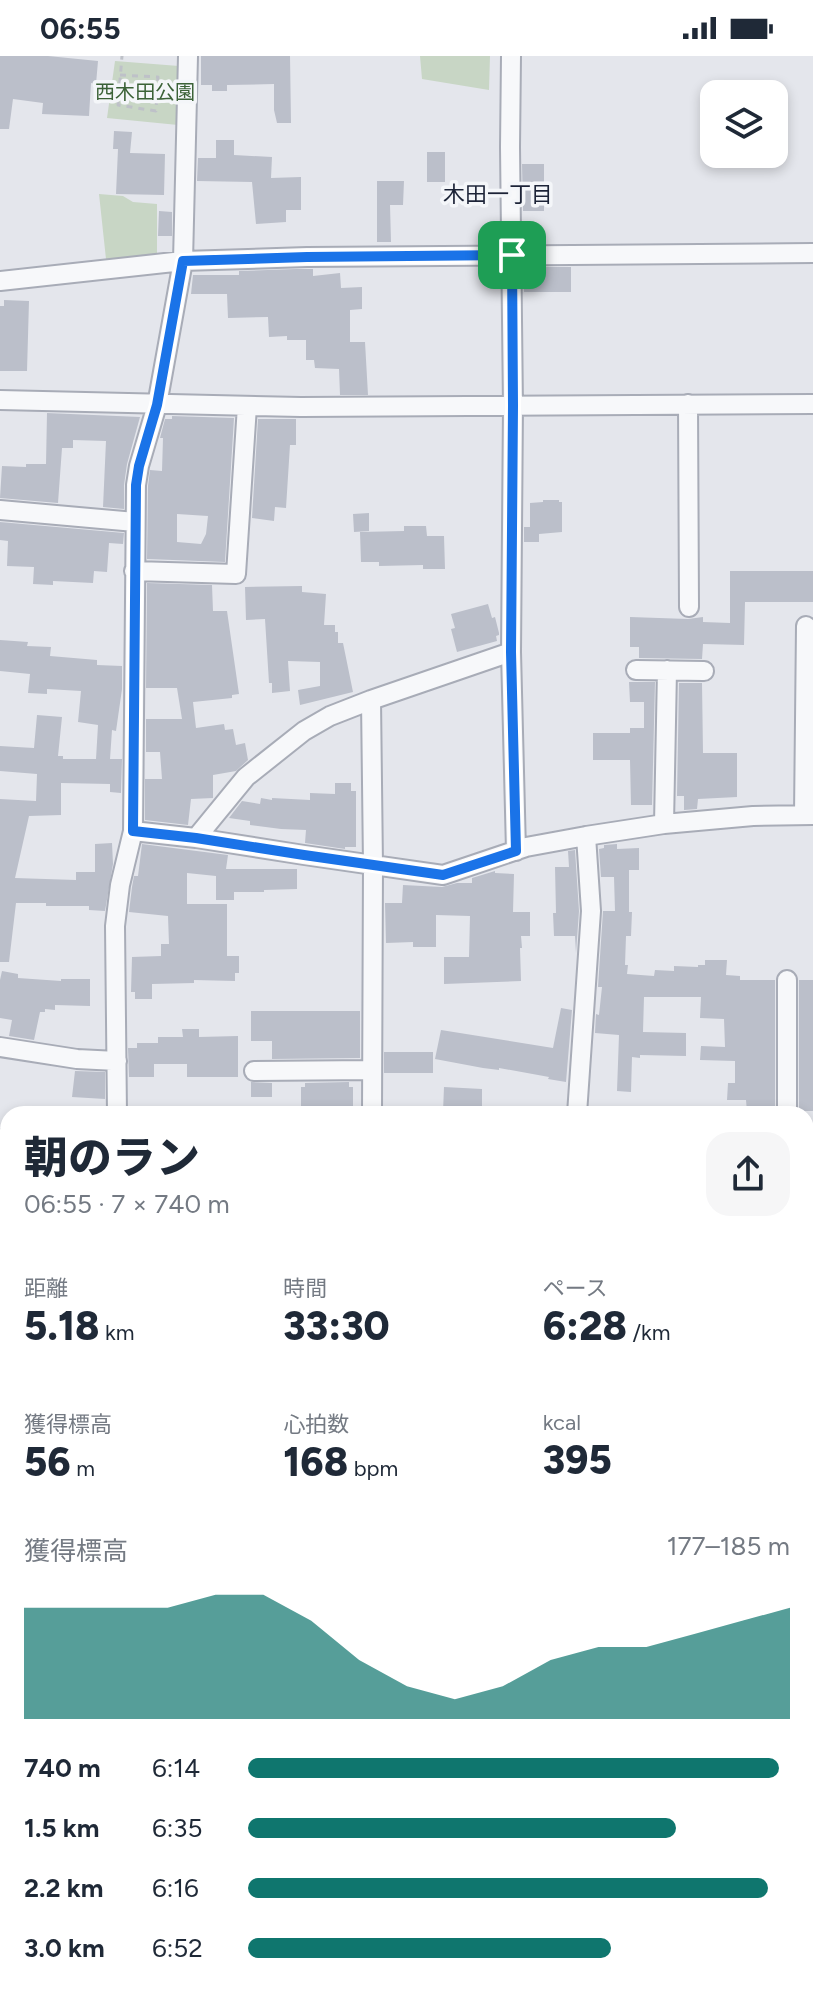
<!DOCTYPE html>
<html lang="ja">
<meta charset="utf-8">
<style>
:root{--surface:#fff;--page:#f6f6f7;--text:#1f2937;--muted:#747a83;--accent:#0f766e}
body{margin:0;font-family:Figtree,"Noto Sans JP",sans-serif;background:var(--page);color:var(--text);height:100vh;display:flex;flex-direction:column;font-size:30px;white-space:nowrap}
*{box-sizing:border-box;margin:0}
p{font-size:26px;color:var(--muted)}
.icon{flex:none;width:44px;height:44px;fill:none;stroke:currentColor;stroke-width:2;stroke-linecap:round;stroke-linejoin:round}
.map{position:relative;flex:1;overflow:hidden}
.side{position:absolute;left:0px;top:1050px;width:814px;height:890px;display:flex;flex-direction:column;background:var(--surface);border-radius:24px 24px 0 0;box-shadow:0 4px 12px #0003}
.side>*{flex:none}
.fabs{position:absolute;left:700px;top:24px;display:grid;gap:16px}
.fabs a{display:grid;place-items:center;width:88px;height:88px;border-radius:16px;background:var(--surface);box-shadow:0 4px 12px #0003;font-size:40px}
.pin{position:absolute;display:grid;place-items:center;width:68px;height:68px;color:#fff;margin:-34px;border-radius:16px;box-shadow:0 4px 12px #0006}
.round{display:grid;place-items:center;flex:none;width:84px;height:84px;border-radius:24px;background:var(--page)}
.summary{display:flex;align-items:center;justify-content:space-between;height:136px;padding:0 24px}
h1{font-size:44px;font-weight:800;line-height:60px}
.metrics{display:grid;grid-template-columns:repeat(3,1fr);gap:12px;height:136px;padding:8px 24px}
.metrics div{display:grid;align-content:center}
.metrics b{font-size:40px;font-weight:800}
.metrics small{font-size:22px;font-weight:400}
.metrics p{font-size:22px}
.chart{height:224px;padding:16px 24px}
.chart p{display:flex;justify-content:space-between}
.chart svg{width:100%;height:144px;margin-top:8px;fill:var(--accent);opacity:.7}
ul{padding:0 24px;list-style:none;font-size:26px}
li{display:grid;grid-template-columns:128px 96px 1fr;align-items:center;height:60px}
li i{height:20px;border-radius:10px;background:var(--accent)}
.status{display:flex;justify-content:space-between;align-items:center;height:56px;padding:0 40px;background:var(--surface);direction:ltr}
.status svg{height:22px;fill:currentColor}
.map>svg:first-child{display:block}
</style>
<div class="status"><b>06:55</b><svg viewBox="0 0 49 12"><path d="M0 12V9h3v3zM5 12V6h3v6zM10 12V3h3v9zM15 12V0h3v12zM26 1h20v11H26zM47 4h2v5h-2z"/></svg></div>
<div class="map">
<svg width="813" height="1939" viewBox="0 0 813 1939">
<rect width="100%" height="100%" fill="#e4e6ec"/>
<path fill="#c8d6c5" d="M 420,0 L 490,0 L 489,34 L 422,23 Z
M 115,5 L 179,10 L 178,69 L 107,62 Z
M 99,138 L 123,140 L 133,146 L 157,148 L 157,201 L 106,203 Z
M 0,1825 L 8,1826 L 8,1884 L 0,1884 Z"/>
<path fill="#bbbfca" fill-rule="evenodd" d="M 0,0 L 48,0 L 98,5 L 96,28 L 91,27 L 89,60 L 42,58 L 43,47 L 13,43 L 9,73 L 0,73 Z
M 201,0 L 290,0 L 291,67 L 277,67 L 274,54 L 274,28 L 227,29 L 227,35 L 212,35 L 212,29 L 201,29 Z
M 114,75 L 132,76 L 130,97 L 165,98 L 164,139 L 116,138 L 118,93 L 113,93 Z
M 216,84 L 234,84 L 234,99 L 272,101 L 271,122 L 301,121 L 301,154 L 286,154 L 286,166 L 256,168 L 252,126 L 197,125 L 198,102 L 216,102 Z
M 427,96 L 445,96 L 445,126 L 427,126 Z
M 522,108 L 544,108 L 544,155 L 523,155 Z
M 377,125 L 404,125 L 403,149 L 390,149 L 391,186 L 377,186 Z
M 159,155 L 172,156 L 172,180 L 158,180 Z
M 540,211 L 571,211 L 571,236 L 524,236 L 523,214 L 540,214 Z
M 296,213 L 313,213 L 313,220 L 340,217 L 341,232 L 362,231 L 362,253 L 350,254 L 350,286 L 365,286 L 368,339 L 340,339 L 339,313 L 315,312 L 314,304 L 306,304 L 306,284 L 287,284 L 287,280 L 269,281 L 268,261 L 228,262 L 227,238 L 191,238 L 193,219 L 239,219 L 239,215 Z
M 4,244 L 29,245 L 27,315 L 0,315 L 0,250 L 4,250 Z
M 47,357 L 140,361 L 127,408 L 124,429 L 124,453 L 103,451 L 106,385 L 73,384 L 73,392 L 62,392 L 58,447 L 0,442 L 2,410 L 26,411 L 26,408 L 46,408 Z
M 172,360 L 234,362 L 225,506 L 147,503 L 148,430 L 150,414 L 162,415 L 163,382 L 160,382 L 165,363 L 172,363 ZM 177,458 L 208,460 L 206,478 L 201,488 L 177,486 Z
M 258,363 L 296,363 L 296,389 L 290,389 L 286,452 L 275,451 L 274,465 L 252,462 Z
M 543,444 L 559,444 L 559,446 L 562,446 L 562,476 L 539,478 L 539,486 L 524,486 L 524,471 L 530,471 L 530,447 L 543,446 Z
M 369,457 L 369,475 L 354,476 L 353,458 Z
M 0,466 L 124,477 L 123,488 L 109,487 L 107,516 L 94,515 L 93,527 L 53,525 L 53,529 L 33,528 L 34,511 L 7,510 L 8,485 L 0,484 Z
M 404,470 L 426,470 L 427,480 L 444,480 L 445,513 L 423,513 L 423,509 L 379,510 L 379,506 L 361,506 L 360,476 L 404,475 Z
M 730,515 L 813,515 L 813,546 L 745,546 L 744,589 L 703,588 L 702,603 L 639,602 L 639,591 L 630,591 L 630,561 L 688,563 L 703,561 L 703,566 L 730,567 Z
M 147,527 L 212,529 L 213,555 L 227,555 L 239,638 L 232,639 L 232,642 L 193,646 L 196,672 L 224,668 L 225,674 L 233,673 L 236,689 L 245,687 L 248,704 L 236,715 L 213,719 L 213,742 L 191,743 L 188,769 L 145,764 L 145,723 L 162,723 L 160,696 L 146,696 L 146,663 L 182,663 L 177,632 L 146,632 Z
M 302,530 L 302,536 L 326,538 L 324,569 L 335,569 L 335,576 L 338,576 L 338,587 L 343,587 L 353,636 L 300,649 L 298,634 L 320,630 L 320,606 L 288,605 L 290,635 L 272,637 L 272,627 L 269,627 L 265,563 L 246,564 L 245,531 Z
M 488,548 L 492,562 L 495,561 L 499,577 L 499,579 L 496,580 L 497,585 L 457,596 L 451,573 L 455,572 L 451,558 Z
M 0,584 L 28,586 L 27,590 L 51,591 L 50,600 L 97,604 L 97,609 L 122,610 L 122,633 L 116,675 L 112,674 L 110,703 L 122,703 L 121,737 L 110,736 L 110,728 L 61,727 L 61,759 L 29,760 L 15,822 L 76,824 L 76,816 L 95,816 L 95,788 L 112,787 L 113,808 L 105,855 L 89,854 L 89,850 L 46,850 L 46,847 L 16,847 L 9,906 L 0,906 L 0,743 L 36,745 L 37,718 L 0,715 L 0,690 L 34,692 L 37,659 L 62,661 L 58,700 L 63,700 L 63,703 L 96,703 L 98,669 L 78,666 L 81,635 L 47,633 L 47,638 L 28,637 L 30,618 L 0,615 Z
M 629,626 L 655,626 L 652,749 L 631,749 L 630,704 L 593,704 L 593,677 L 630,677 L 630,672 L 644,672 L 644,646 L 630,646 Z
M 679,627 L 702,627 L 703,697 L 737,697 L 737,741 L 698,743 L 697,753 L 684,754 L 684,740 L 677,740 Z
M 335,727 L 351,727 L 351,735 L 356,735 L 356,791 L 345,791 L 345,793 L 305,787 L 306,774 L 281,773 L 250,769 L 250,765 L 229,762 L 242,745 L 260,748 L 261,742 L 272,744 L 272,742 L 310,744 L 310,737 L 335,738 Z
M 142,788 L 228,799 L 226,813 L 297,813 L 297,833 L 264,834 L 264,836 L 234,836 L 234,844 L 216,844 L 216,820 L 187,817 L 187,848 L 227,848 L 227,900 L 239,900 L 239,917 L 235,917 L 235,925 L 194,924 L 194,927 L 152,928 L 152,943 L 135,943 L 135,936 L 131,936 L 132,901 L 161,900 L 161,888 L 169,888 L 168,860 L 129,856 L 132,831 L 134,820 L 138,820 Z
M 617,788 L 617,793 L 639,792 L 639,814 L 629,814 L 629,856 L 632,856 L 631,880 L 626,880 L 625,909 L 628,909 L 627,918 L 654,920 L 655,914 L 674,915 L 674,910 L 698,911 L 698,909 L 705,909 L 705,904 L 727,904 L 726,919 L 740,920 L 740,924 L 775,924 L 775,1055 L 747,1056 L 746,1044 L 727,1044 L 728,1027 L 735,1027 L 735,1005 L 700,1004 L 701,990 L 725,991 L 724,963 L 700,962 L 701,941 L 644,941 L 643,976 L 686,977 L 686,1000 L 640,999 L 640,1002 L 632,1001 L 631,1036 L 617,1035 L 619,979 L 595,977 L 596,958 L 599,959 L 602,931 L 598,931 L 603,855 L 615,855 L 614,821 L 601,821 L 599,793 L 604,792 L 604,789 Z
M 575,794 L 579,855 L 576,897 L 575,880 L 554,880 L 553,857 L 556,857 L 555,811 L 569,811 L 568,795 Z
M 495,815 L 495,817 L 514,818 L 513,856 L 530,856 L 530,880 L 521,880 L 522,892 L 520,892 L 521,925 L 444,928 L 444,901 L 469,901 L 470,860 L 436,859 L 436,891 L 413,891 L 413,886 L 386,887 L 385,847 L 402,847 L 403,829 L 442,831 L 457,827 L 472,827 L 472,822 Z
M 2,915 L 18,918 L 18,922 L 61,925 L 61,923 L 90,923 L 90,950 L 55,949 L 55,954 L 45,953 L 45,956 L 40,956 L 34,984 L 9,980 L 12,964 L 0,962 L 0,924 Z
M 799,924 L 813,924 L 813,1055 L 799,1055 Z
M 561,952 L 572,954 L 566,1026 L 548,1023 L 549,1021 L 499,1012 L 499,1014 L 483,1012 L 435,1003 L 441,974 L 553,992 Z
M 251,955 L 360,955 L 360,1002 L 272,1003 L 272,985 L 251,985 Z
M 182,973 L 199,973 L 199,981 L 238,980 L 238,1021 L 187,1021 L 187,1008 L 154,1008 L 154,1021 L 129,1021 L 128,992 L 137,992 L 137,987 L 158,987 L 158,981 L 183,981 Z
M 384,996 L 433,996 L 433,1017 L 384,1017 Z
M 75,1015 L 105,1016 L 105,1043 L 72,1041 Z
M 251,1026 L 272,1027 L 272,1041 L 251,1041 Z
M 349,1026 L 349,1031 L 353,1031 L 353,1058 L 301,1058 L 301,1031 L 305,1031 L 305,1027 Z
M 444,1031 L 482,1033 L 482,1057 L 443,1056 Z"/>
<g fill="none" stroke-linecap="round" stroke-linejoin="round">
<g stroke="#a8acb7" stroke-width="22">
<path id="street" d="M 511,0 L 510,91 L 513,350 L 511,596 L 516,795
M 0,225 L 183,205 L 307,201 L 813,197
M 0,344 L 301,351 L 813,348
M 688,348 L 689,551
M 0,454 L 135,466
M 134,515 L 236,518 L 247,350
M 636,614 L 704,615
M 371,644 L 373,809 L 372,1058
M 804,759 L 806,570
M 664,768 L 667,614
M 133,775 L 196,782 L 304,799 L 443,819 L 526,791 L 586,780 L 664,768 L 753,760 L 813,759
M 196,782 L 246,721 L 304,675 L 330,660 L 371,644 L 511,596
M 787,924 L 787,1058
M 0,991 L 77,1003 L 117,1005
M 254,1015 L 372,1014
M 117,1058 L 115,870 L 120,829 L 133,775 L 136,429 L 139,410 L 157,349 L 183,205 L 188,0
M 577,1058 L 591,855 L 586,780
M 806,1082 L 813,1082
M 0,1083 L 8,1083
M 0,1224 L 8,1223
M 0,1267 L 8,1268
M 806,1409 L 813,1409
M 0,1411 L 8,1410
M 806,1734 L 813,1733
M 0,1753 L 8,1758
M 60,1932 L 61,1939
M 443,1932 L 460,1939
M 681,1939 L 681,1932"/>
</g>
<path stroke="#bec1c8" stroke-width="3" stroke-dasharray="6 6" stroke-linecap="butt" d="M 120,19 L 158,21 L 156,55 L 118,49 L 122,0
M 0,1842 L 8,1843"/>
<use href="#street" stroke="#f7f8fa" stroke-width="18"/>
</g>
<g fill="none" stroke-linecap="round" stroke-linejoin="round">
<g stroke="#fff" stroke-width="16">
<path id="route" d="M 512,199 L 513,350 L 511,596 L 516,795 L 443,819 L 304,799 L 196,782 L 133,775 L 136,429 L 139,410 L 157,349 L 183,205 L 307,201 Z"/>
</g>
<use href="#route" stroke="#1a73e8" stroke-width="10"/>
</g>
<g text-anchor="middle" stroke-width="7" stroke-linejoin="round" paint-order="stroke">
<g font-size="20" fill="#3b6237" stroke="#f4f6f9">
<text x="145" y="43">西木田公園</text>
</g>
<g font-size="22" fill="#1c2337" stroke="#f4f6f9">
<text x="498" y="146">木田一丁目</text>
</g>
</g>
</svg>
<div class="fabs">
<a><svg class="icon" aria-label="layers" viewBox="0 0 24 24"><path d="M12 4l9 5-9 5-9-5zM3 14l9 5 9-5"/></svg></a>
</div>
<div class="pin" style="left:512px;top:199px;background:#1e9e55"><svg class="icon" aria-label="arrive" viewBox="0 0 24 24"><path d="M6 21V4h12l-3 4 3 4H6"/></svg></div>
<section class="side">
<div class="summary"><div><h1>朝のラン</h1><p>06:55 · 7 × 740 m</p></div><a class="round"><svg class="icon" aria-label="share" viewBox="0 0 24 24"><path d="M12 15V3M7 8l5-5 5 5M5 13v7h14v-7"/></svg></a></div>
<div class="metrics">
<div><p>距離</p><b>5.18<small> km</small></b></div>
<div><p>時間</p><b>33:30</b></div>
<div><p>ペース</p><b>6:28<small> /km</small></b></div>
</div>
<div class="metrics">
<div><p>獲得標高</p><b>56<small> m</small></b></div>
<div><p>心拍数</p><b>168<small> bpm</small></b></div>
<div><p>kcal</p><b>395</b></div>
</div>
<div class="chart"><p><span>獲得標高</span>177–185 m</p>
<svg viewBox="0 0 160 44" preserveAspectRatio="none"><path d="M0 44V10L10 10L20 10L30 10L40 6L50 6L60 14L70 26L80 34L90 38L100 34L110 26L120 22L130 22L140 18L150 14L160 10V44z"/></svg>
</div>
<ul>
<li><b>740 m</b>6:14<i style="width:98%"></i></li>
<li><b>1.5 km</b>6:35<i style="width:79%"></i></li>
<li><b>2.2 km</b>6:16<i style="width:96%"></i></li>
<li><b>3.0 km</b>6:52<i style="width:67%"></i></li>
</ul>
</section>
</div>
